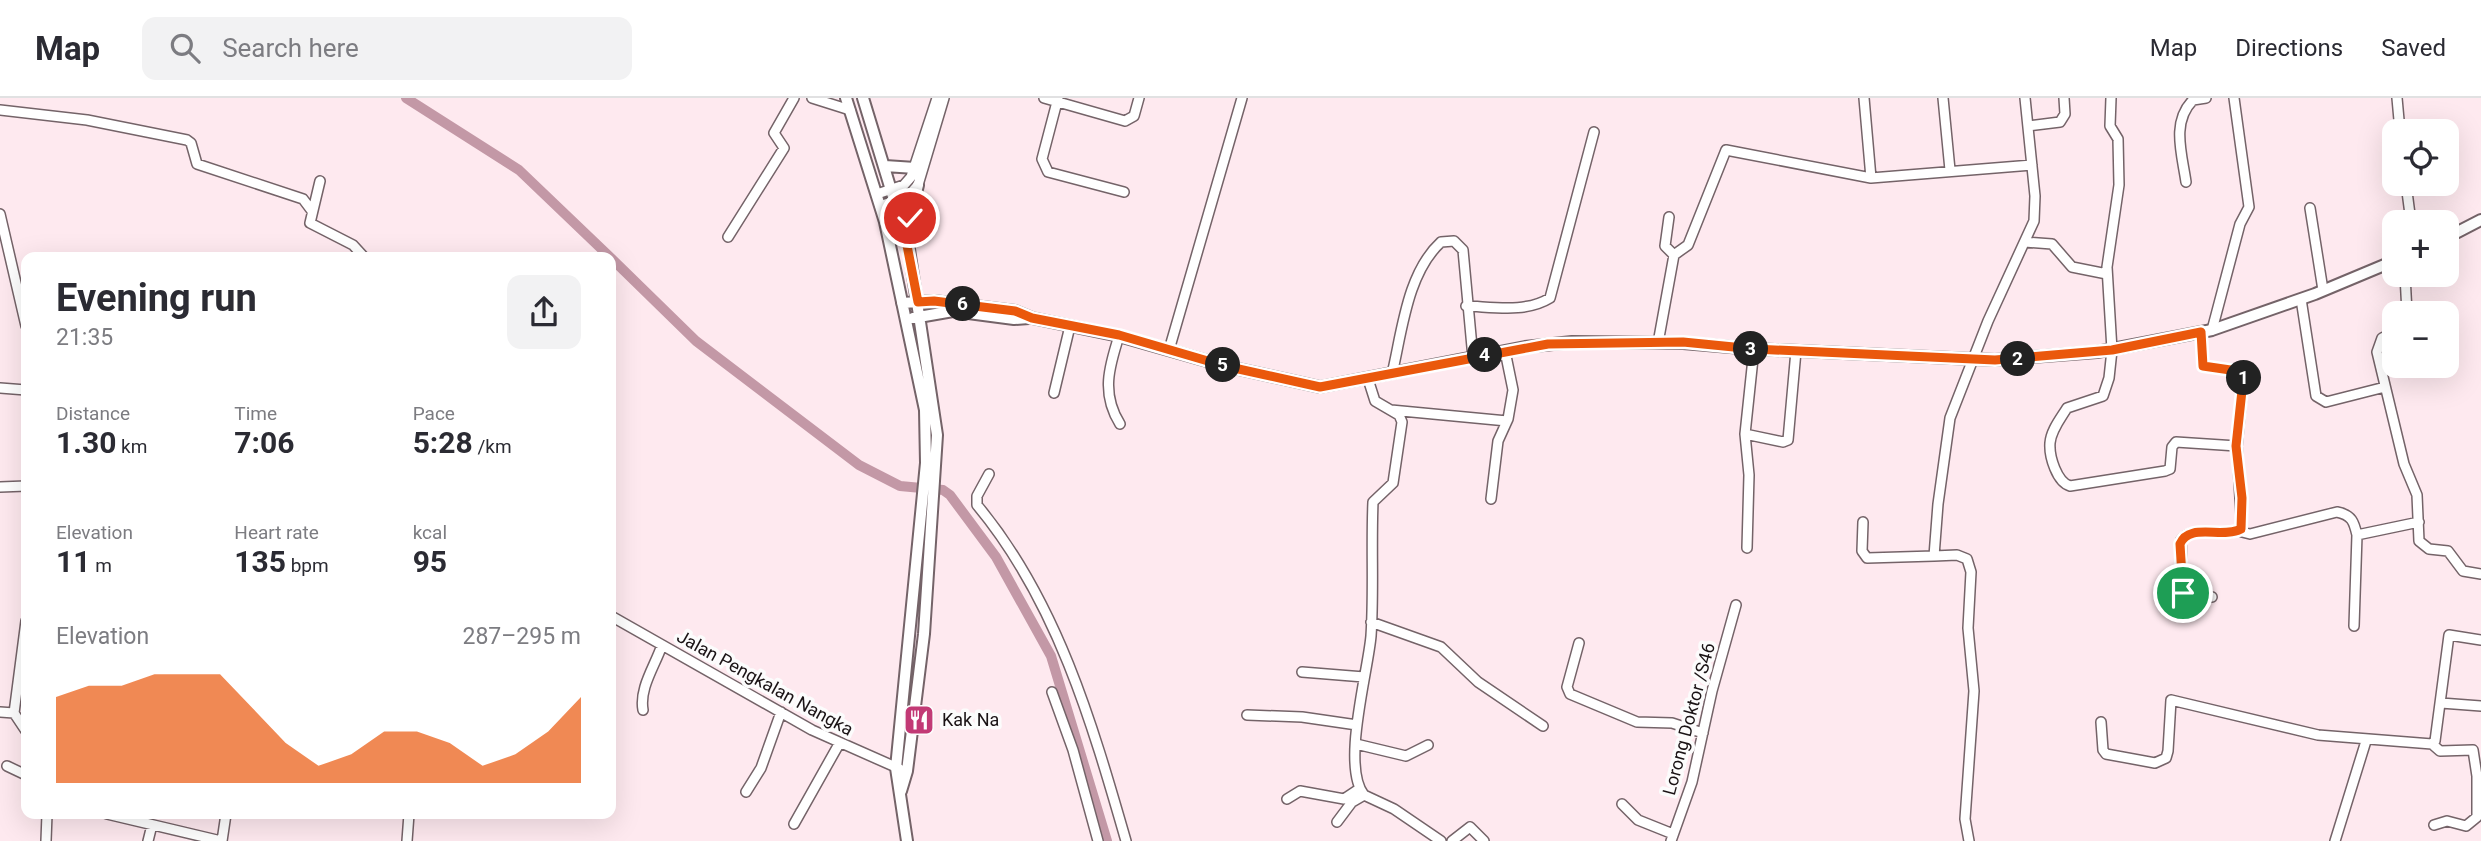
<!DOCTYPE html>
<meta charset="utf-8">
<style>
:root{--surface:#fff;--page:#f2f2f3;--text:#2b2b33;--muted:#7c7c81;--line:#e1e1e2;--accent:#ea580c}
body{margin:0;font-family:Roboto,sans-serif;background:var(--page);color:var(--text);height:100vh;display:flex;flex-direction:column;font-size:26px;white-space:nowrap}
*{box-sizing:border-box;margin:0}
p{font-size:23px;color:var(--muted)}
.icon{flex:none;width:38px;height:38px;fill:none;stroke:currentColor;stroke-width:2;stroke-linecap:round;stroke-linejoin:round}
.map{position:relative;flex:1;overflow:hidden}
.side{position:absolute;left:21px;top:154px;width:595px;height:567px;display:flex;flex-direction:column;background:var(--surface);border-radius:14px;box-shadow:0 7px 28px #0002}
.side>*{flex:none}
.tools{position:absolute;left:2382px;top:21px;display:grid;gap:14px}
.tools a{display:grid;place-items:center;width:77px;height:77px;border-radius:14px;background:var(--surface);box-shadow:0 7px 28px #0002;font-size:35px}
.pin{position:absolute;display:grid;place-items:center;width:60px;height:60px;color:#fff;margin:-30px;border:4px solid #fff;border-radius:50%;box-shadow:0 2px 7px #0007}
.km{position:absolute;width:35px;height:35px;margin:-18px;border-radius:50%;background:#222;color:#fff;font-size:19px;line-height:35px;text-align:center}
.round{display:grid;place-items:center;flex:none;width:74px;height:74px;border-radius:14px;background:var(--page)}
.summary{display:flex;align-items:center;justify-content:space-between;height:119px;padding:0 35px}
h1{font-size:38px;font-weight:700;line-height:52px}
.stats{display:grid;grid-template-columns:repeat(3,1fr);gap:10px;height:119px;padding:7px 35px}
.stats div{display:grid;align-content:center}
.stats b{font-size:30px;font-weight:700}
.stats small{font-size:19px;font-weight:400}
.stats p{font-size:19px}
.chart{height:196px;padding:14px 35px}
.chart p{display:flex;justify-content:space-between}
.chart svg{width:100%;height:126px;margin-top:7px;fill:var(--accent);opacity:.7}
header{display:flex;align-items:center;gap:42px;box-sizing:border-box;height:98px;padding:0 35px;background:var(--surface);border-bottom:2px solid var(--line)}
header strong{font-size:33px}
nav{display:flex;gap:38px;margin-inline-start:auto;font-size:24px}
.search{width:490px;height:63px;background:var(--page);display:flex;align-items:center;gap:18px;box-sizing:border-box;padding:0 24px;border-radius:14px;color:var(--muted);font-size:26px}
.map>svg:first-child{display:block}
</style>
<header>
<strong>Map</strong>
<div class="search"><svg class="icon" aria-label="search" viewBox="0 0 24 24"><circle cx="10" cy="10" r="6"/><path d="M15 15l6 6"/></svg>Search here</div>
<nav><a>Map</a><a>Directions</a><a>Saved</a></nav>
</header>
<div class="map">
<svg width="2481" height="743" viewBox="0 0 2481 743">
<rect width="100%" height="100%" fill="#fee9ef"/>
<g fill="none" stroke-linecap="round" stroke-linejoin="round">
<path stroke="#c398a6" stroke-width="10" d="M 406,0 L 519,72 L 610,159
M 611,160 L 696,243 L 859,367 L 900,388 L 943,392 L 950,397 L 996,459 L 1051,558 L 1107,743"/>
<g stroke="#746368" stroke-width="12">
<path id="minor" d="M 812,0 L 850,12
M 1044,0 L 1125,23 L 1134,18 L 1139,0
M 1058,0 L 1042,61 L 1048,74 L 1124,94
M 1864,0 L 1871,80
M 1943,0 L 1950,72
M 2111,0 L 2110,28 L 2118,41 L 2119,87 L 2107,169 L 2112,252 L 2109,280 L 2103,298 L 2067,310 C 2061,320 2051,332 2050,345 C 2049,359 2057,384 2070,388 L 2165,373 L 2170,371 L 2172,349 L 2176,344 L 2237,348
M 2397,0 L 2400,33
M 0,12 L 87,22 L 187,42 L 191,45 L 197,66 L 303,101 L 312,113
M 2028,28 L 2060,24 L 2065,16 L 2064,0
M 320,83 L 310,125 L 353,147 L 364,159
M 2186,84 C 2182,56 2171,24 2193,2 L 2206,0
M 2406,86 L 2411,124
M 877,96 L 904,87 L 911,79 L 937,0
M 880,108 L 908,98 L 918,87 L 944,0
M 2310,110 L 2323,192
M 0,116 L 26,228
M 1669,119 L 1665,148 L 1674,157
M 728,139 L 784,50 L 774,35 L 794,0
M 2025,144 L 2052,146 L 2072,169 L 2107,176
M 2405,177 L 2407,215
M 2301,201 L 2316,298 L 2326,304 L 2385,289
M 1466,208 C 1494,209 1526,215 1550,200 L 1594,34
M 2212,232 L 2240,126 L 2249,109 L 2234,0
M 2394,234 L 2382,240 L 2377,254 L 2404,366 L 2417,397 L 2419,443 L 2429,451 L 2448,453 L 2463,473 L 2481,476
M 2201,235 L 2203,268 L 2244,274 L 2237,348 L 2242,434 L 2250,436 L 2337,414 C 2352,417 2354,424 2357,437 L 2419,424
M 1119,238 C 1109,269 1101,296 1120,326
M 1658,245 L 1674,157 L 1688,147 L 1726,52 L 1871,80 L 2032,67
M 1754,251 L 1745,336 L 1783,344 L 1788,342 L 1796,253
M 1169,252 L 1242,0
M 1392,276 C 1402,234 1407,175 1441,144 L 1454,143 L 1463,152 L 1473,260
M 1368,281 L 1375,303 L 1399,317 L 1402,324 L 1393,385 L 1373,404 C 1371,449 1374,493 1371,538 C 1368,574 1341,668 1364,697 L 1394,711 L 1441,743
M 0,290 L 26,292
M 1054,295 L 1070,228
M 1391,312 L 1507,323
M 1745,336 L 1749,377 L 1747,450
M 989,376 L 977,398 L 977,407 C 1057,503 1092,625 1126,743
M 0,389 L 26,388
M 1491,401 L 1498,343 L 1508,321 L 1513,292 L 1505,253
M 1863,424 L 1862,453 L 1867,460 L 1934,458
M 2212,499 L 2189,499 L 2183,495 L 2181,442 C 2195,425 2223,442 2240,431
M 611,518 L 812,632 L 900,671
M 26,523 L 14,615 L 26,633
M 1371,524 L 1441,549 L 1478,584 L 1543,628
M 2354,528 L 2357,437
M 1579,545 L 1567,589 L 1570,596 L 1637,624 L 1672,625 L 1703,635
M 1302,574 L 1364,579
M 1052,594 L 1073,652 L 1098,743
M 2441,605 L 2481,608
M 643,612 C 639,590 655,568 662,547
M 0,614 L 14,615
M 1247,617 L 1302,619 L 1357,627
M 2101,624 L 2103,652 L 2106,656 L 2155,665 L 2166,660 L 2168,653 L 2171,602 L 2318,637 L 2432,646 L 2435,643 L 2449,537 L 2481,542
M 1356,646 L 1406,658 L 1428,647
M 2432,646 L 2440,653 L 2473,652 L 2477,678 L 2477,719 L 2466,728 L 2447,723 L 2434,727
M 7,668 L 26,677
M 746,694 L 761,670 L 781,614
M 1287,701 L 1300,693 L 1344,701 L 1359,691
M 1622,706 L 1638,722 L 1673,736
M 107,716 L 221,743
M 1337,724 L 1352,704 L 1364,697
M 794,726 L 839,646
M 46,743 L 47,716
M 148,743 L 152,727
M 222,743 L 226,716
M 407,743 L 409,716
M 1452,743 L 1470,729 L 1484,743
M 1671,743 L 1692,684 L 1712,593 L 1736,507
M 1969,743 L 1965,721 L 1974,593 L 1968,530 L 1971,474 L 1967,461 L 1957,457 L 1934,458 L 1938,406 L 1950,320 L 1988,223 L 2034,123 L 2035,98 L 2025,0
M 2335,743 L 2366,643"/>
</g>
<g stroke="#746368" stroke-width="14">
<path id="major" d="M 846,0 L 885,124 L 925,312 L 926,365 L 896,670 L 907,743
M 863,0 L 909,151 L 937,337 L 924,536 L 907,673 L 901,693
M 885,68 L 915,70
M 906,135 L 918,87
M 2446,140 L 2481,122
M 902,205 L 934,203 L 1015,213 L 1032,220 L 1119,238 L 1225,268 L 1320,289 L 1525,249 L 1572,244 L 1683,245 L 1754,251 L 1995,262 L 2097,254 L 2212,232 L 2315,196 L 2394,163
M 913,220 L 953,213 L 1014,221 L 1029,220"/>
</g>
<use href="#minor" stroke="#fff" stroke-width="9"/>
<use href="#major" stroke="#fff" stroke-width="10"/>
</g>
<g fill="none" stroke-linecap="round" stroke-linejoin="round">
<g stroke="#fff" stroke-width="14">
<path id="route" d="M 910,120 L 905,137 L 918,204 L 934,203 L 1015,213 L 1032,220 L 1119,237 L 1225,268 L 1320,289 L 1548,246 L 1683,244 L 1754,251 L 1995,262 L 2112,252 L 2201,234 L 2203,268 L 2244,274 L 2236,348 L 2242,400 L 2241,431 C 2222,441 2189,424 2180,446 L 2183,495"/>
</g>
<use href="#route" stroke="#ea580c" stroke-width="9"/>
</g>
<defs>
<g id="restaurant-square" transform="scale(1.575)"><rect x="-9" y="-9" width="18" height="18" rx="4" fill="#c23975" stroke="#fcfcfc"/><path d="M-5-6h1v4h1v-4h1v4h1v-4h1v5L-1.5 .5V6h-2V.5L-5-1ZM5-6V6H3V1.5H1.5Q1.5-4 5-6Z" fill="#fff"/></g>
</defs>
<g fill-rule="evenodd">
<use href="#restaurant-square" x="919" y="622"/>
</g>
<g text-anchor="middle" stroke-width="7" stroke-linejoin="round" paint-order="stroke">
<g font-size="18" fill="#1a1315" stroke="#fcfcfc">
<text transform="translate(765 585) rotate(29)" y="6">Jalan Pengkalan Nangka</text>
<text transform="translate(1689 621) rotate(-75)" y="6">Lorong Doktor /S46</text>
</g>
<g font-size="18" fill="#1a1315" stroke="#fcfcfc" text-anchor="start">
<text x="942" y="628">Kak Na</text>
</g>
</g>
</svg>
<div class="tools">
<a><svg class="icon" aria-label="locate" viewBox="0 0 24 24"><circle cx="12" cy="12" r="6"/><path d="M12 2v4M12 18v4M2 12h4M18 12h4"/></svg></a>
<a>+</a>
<a>−</a>
</div>
<div class="pin" style="left:2183px;top:495px;background:#1e9e55"><svg class="icon" aria-label="arrive" viewBox="0 0 24 24"><path d="M6 21V4h12l-3 4 3 4H6"/></svg></div>
<div class="pin" style="left:910px;top:120px;background:#d93025"><svg class="icon" aria-label="check" viewBox="0 0 24 24"><path d="M5 12l5 5 9-10"/></svg></div>
<b class="km" style="left:2244px;top:280px">1</b>
<b class="km" style="left:2018px;top:261px">2</b>
<b class="km" style="left:1751px;top:251px">3</b>
<b class="km" style="left:1485px;top:257px">4</b>
<b class="km" style="left:1223px;top:267px">5</b>
<b class="km" style="left:963px;top:206px">6</b>
<section class="side">
<div class="summary"><div><h1>Evening run</h1><p>21:35</p></div><a class="round"><svg class="icon" aria-label="share" viewBox="0 0 24 24"><path d="M12 15V3M7 8l5-5 5 5M5 13v7h14v-7"/></svg></a></div>
<div class="stats">
<div><p>Distance</p><b>1.30<small> km</small></b></div>
<div><p>Time</p><b>7:06</b></div>
<div><p>Pace</p><b>5:28<small> /km</small></b></div>
</div>
<div class="stats">
<div><p>Elevation</p><b>11<small> m</small></b></div>
<div><p>Heart rate</p><b>135<small> bpm</small></b></div>
<div><p>kcal</p><b>95</b></div>
</div>
<div class="chart"><p><span>Elevation</span>287–295 m</p>
<svg viewBox="0 0 160 44" preserveAspectRatio="none"><path d="M0 44V14L10 10L20 10L30 6L40 6L50 6L60 18L70 30L80 38L90 34L100 26L110 26L120 30L130 38L140 34L150 26L160 14V44z"/></svg>
</div>
</section>
</div>
